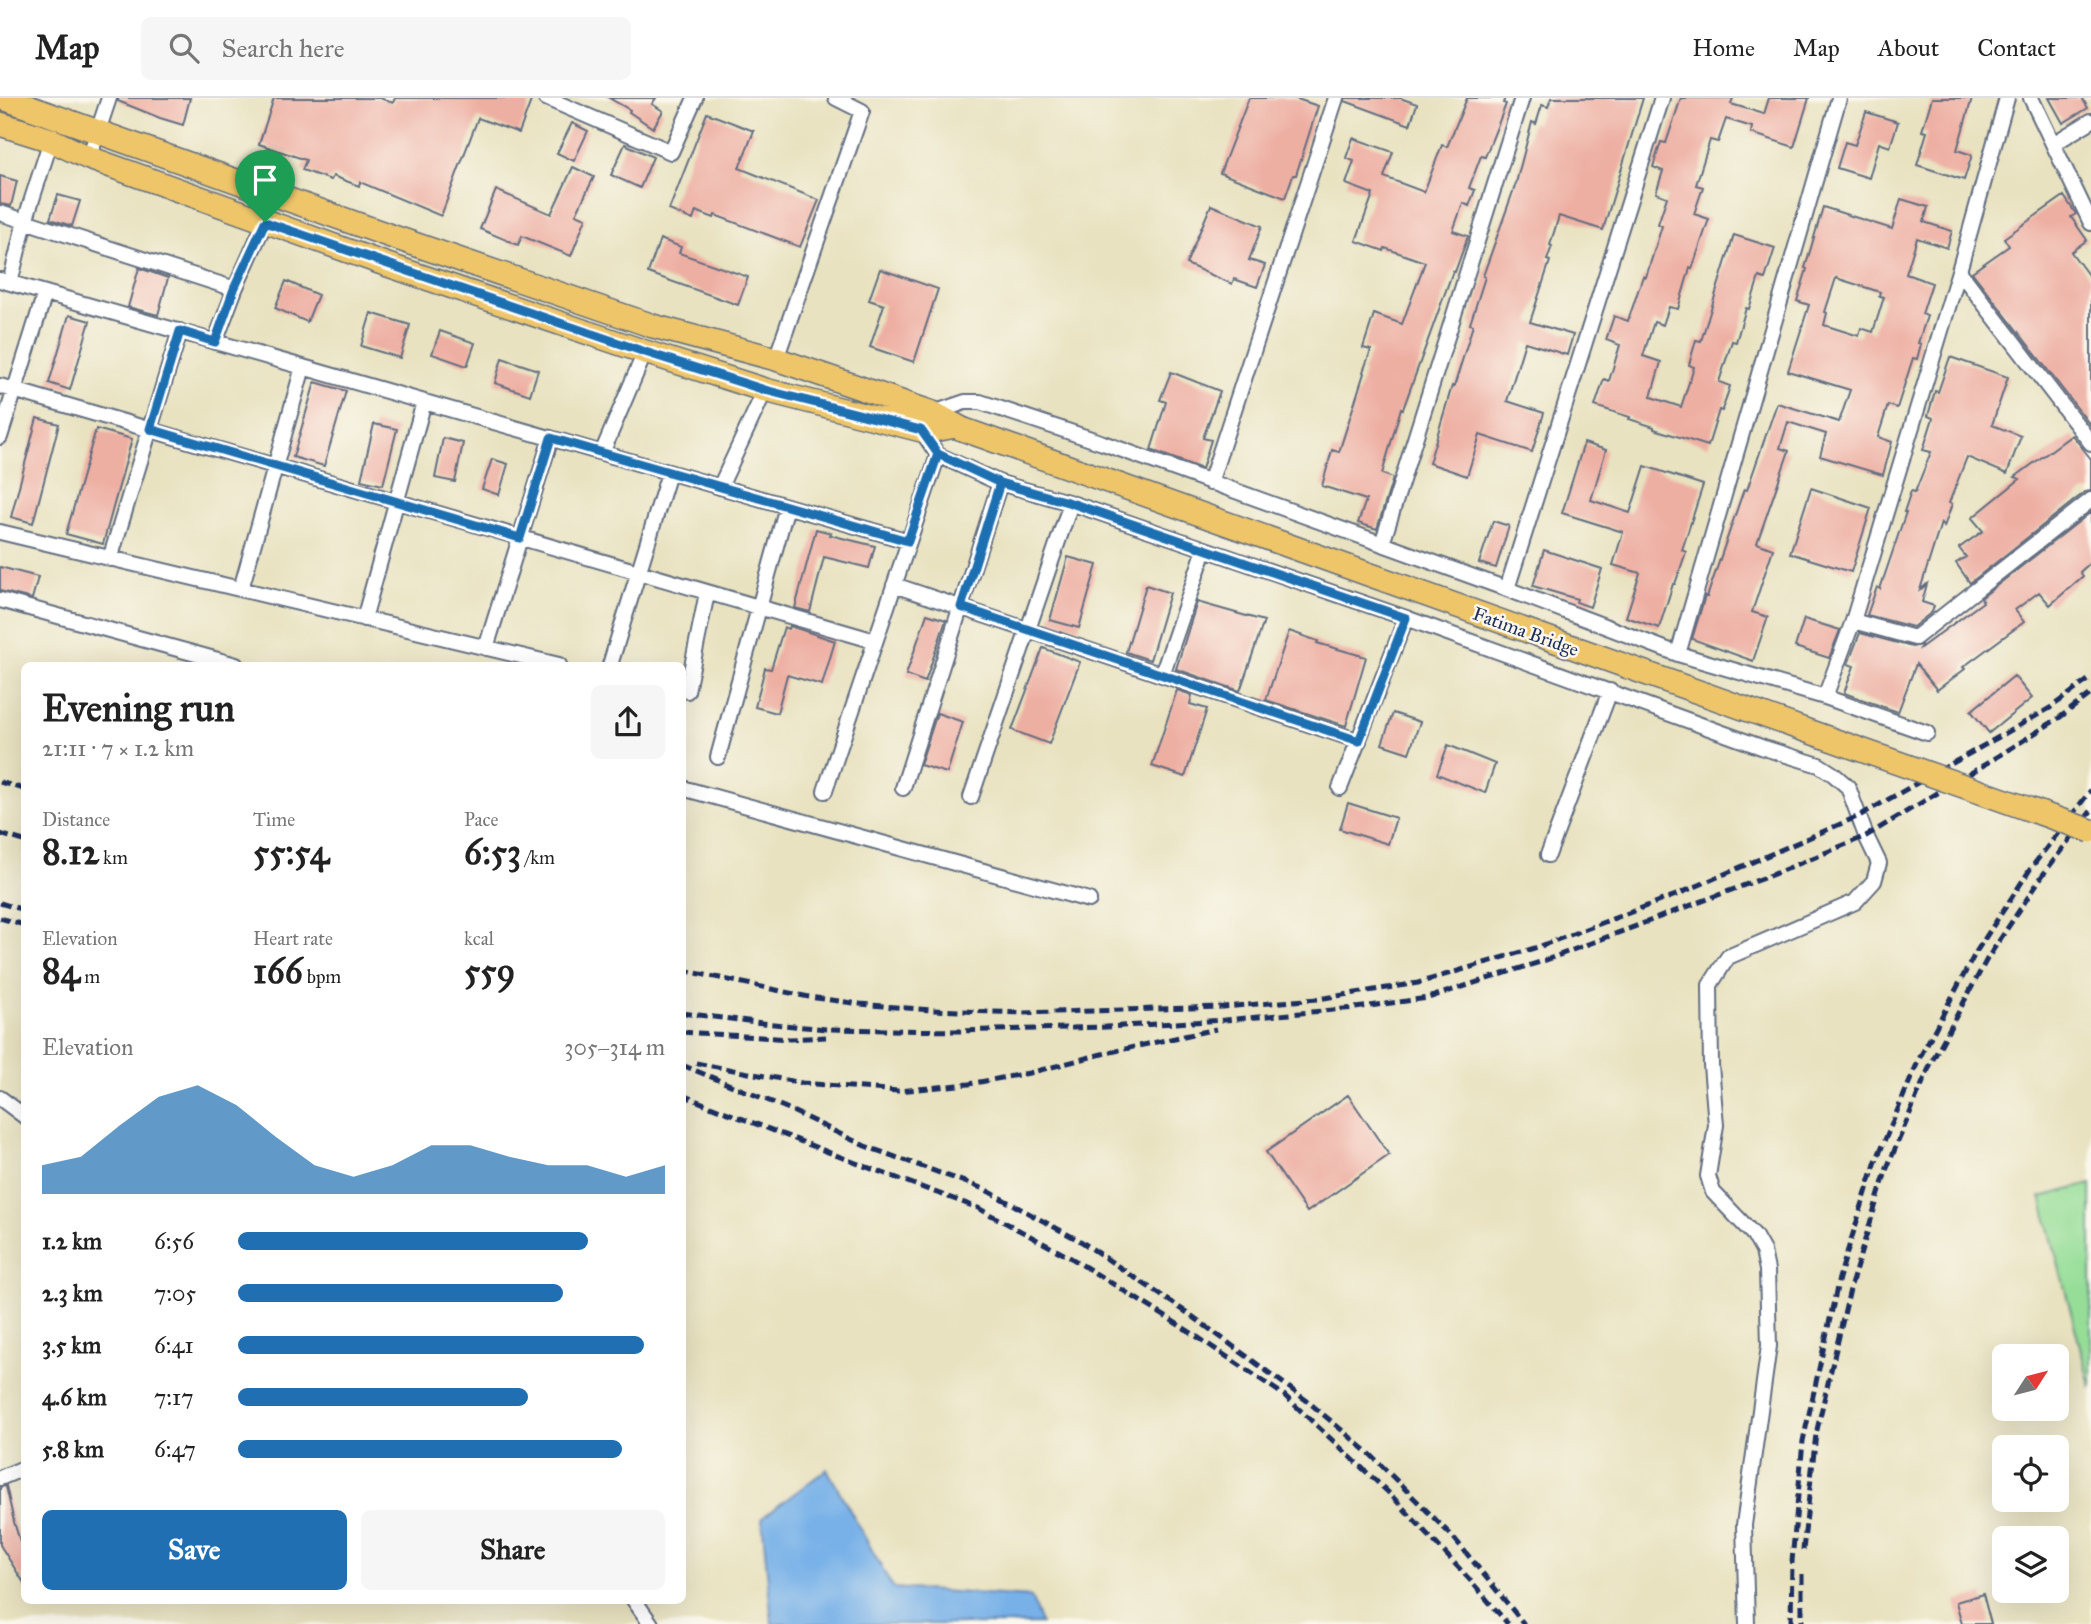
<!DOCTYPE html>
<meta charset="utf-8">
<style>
:root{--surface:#fff;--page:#f6f6f6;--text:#222;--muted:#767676;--line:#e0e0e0;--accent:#1f6fb2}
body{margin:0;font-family:"IM FELL Great Primer",serif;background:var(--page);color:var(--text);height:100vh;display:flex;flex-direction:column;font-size:26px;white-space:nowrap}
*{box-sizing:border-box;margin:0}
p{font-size:23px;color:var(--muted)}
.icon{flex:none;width:38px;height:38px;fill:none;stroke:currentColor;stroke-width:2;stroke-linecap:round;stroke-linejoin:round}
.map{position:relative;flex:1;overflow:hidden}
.drawer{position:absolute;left:21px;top:564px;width:665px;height:942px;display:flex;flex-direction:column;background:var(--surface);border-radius:10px;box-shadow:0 7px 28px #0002}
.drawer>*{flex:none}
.needle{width:46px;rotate:54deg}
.controls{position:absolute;left:1992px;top:1246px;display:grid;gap:14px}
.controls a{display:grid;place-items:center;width:77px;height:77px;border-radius:10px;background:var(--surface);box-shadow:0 7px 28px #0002;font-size:35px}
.pin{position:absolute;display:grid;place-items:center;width:60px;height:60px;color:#fff;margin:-72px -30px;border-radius:50% 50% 50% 0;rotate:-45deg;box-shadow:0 0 7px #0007}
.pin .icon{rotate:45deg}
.round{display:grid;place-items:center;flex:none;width:74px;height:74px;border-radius:10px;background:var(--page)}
.overview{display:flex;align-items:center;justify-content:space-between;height:119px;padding:0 21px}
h1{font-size:38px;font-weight:700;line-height:52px}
.stats{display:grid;grid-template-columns:repeat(3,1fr);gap:10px;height:119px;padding:7px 21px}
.stats div{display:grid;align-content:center}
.stats b{font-size:35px;font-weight:700}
.stats small{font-size:19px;font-weight:400}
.stats p{font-size:19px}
.chart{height:196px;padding:14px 21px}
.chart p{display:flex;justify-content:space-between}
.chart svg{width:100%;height:126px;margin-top:7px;fill:var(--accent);opacity:.7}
.primary-button{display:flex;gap:14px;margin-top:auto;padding:14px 21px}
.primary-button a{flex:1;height:80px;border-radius:10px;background:var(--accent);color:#fff;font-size:28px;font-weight:700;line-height:80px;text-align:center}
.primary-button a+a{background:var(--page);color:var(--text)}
ul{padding:0 21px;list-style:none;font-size:23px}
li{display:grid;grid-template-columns:112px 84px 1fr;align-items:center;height:52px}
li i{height:18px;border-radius:9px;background:var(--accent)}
header{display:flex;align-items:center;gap:42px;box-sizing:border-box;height:98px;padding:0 35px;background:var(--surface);border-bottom:2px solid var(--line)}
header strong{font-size:33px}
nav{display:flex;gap:38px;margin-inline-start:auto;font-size:24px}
.search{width:490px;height:63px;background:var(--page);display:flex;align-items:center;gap:18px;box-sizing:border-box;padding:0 24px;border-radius:10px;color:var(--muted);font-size:26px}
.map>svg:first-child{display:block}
</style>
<header>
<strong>Map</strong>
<div class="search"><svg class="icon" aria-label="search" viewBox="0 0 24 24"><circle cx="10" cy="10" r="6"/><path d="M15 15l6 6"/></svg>Search here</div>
<nav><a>Home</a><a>Map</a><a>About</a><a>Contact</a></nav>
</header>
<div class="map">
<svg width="2091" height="1526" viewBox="0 0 2091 1526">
<rect width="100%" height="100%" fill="#fbf7ec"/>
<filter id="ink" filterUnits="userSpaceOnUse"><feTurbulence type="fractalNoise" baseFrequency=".0143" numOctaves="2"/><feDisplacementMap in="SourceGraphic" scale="14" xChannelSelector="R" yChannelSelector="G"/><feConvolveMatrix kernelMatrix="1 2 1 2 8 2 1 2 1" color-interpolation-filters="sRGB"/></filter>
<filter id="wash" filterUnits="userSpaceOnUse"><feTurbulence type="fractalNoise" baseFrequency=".00686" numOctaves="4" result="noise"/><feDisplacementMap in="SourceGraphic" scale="28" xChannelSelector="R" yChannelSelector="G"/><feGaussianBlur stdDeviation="1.57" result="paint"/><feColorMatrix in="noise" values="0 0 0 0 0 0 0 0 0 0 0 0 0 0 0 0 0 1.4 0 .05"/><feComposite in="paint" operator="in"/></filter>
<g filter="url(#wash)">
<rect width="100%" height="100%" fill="#e8e2c0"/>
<path fill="#96de98" stroke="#58867b" stroke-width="2" d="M 2091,1086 L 2091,1291 L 2041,1099 Z"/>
<path fill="#77b1e8" stroke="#4970a3" stroke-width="2" d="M 827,1371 L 893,1490 L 1031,1499 L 1041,1526 L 772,1526 L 762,1420 Z"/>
<g id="blocks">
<path fill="#eeafa3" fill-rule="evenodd" d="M 118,0 L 190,0 L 183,27 L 160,20 L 118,3 Z
M 274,0 L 380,0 L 393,5 L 395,0 L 532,0 L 519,35 L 478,20 L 441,118 L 360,84 L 359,88 L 333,78 L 331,82 L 302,72 L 306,62 L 259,46 Z
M 609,0 L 656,0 L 652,6 L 663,13 L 653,30 L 629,14 L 630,12 Z
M 1249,0 L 1294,0 L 1318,8 L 1296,77 L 1293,77 L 1285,100 L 1220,75 Z
M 1345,0 L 1400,0 L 1417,6 L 1410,27 L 1345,3 Z
M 1467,0 L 1505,0 L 1503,5 L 1506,6 L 1485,59 L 1481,58 L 1469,90 L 1475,92 L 1469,108 L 1463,105 L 1453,133 L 1468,138 L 1455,174 L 1453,173 L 1403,311 L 1401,310 L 1382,376 L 1393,380 L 1377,431 L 1358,425 L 1366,402 L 1322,388 L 1332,352 L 1339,354 L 1364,275 L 1363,274 L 1371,252 L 1363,250 L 1374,216 L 1402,226 L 1425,164 L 1385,150 L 1384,153 L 1356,143 L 1373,96 L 1346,86 L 1354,63 L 1346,60 L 1353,40 L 1393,54 L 1384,79 L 1424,94 L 1442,47 L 1447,49 Z
M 1551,0 L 1643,0 L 1603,132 L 1559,118 L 1550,147 L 1552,148 L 1547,162 L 1550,163 L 1530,224 L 1573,237 L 1567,257 L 1525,244 L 1507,303 L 1544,315 L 1532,354 L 1480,337 L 1467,378 L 1429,365 L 1452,288 L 1454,289 L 1473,227 L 1470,226 L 1485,179 L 1483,178 L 1516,85 L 1532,24 L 1536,26 L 1542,7 L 1548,9 Z
M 1681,0 L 1733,0 L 1731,6 L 1764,16 L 1769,0 L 1809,0 L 1794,49 L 1751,35 L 1752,29 L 1726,21 L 1718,44 L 1710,42 L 1696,87 L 1703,89 L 1694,116 L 1709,121 L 1692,171 L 1690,170 L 1678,211 L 1669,209 L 1663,227 L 1654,224 L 1643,258 L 1661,264 L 1651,299 L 1681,309 L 1694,269 L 1689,267 L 1696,242 L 1701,243 L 1734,137 L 1775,150 L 1765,181 L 1759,179 L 1749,211 L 1746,210 L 1736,244 L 1732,243 L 1719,284 L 1730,288 L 1722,313 L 1719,312 L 1708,348 L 1654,331 L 1654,329 L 1629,321 L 1630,319 L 1595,308 L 1604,281 L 1609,283 L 1620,247 L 1606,242 L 1614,218 L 1628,223 L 1643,178 L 1646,179 L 1662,128 L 1658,126 L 1667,99 L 1656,95 L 1663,73 L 1653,69 L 1661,44 L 1666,45 Z
M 1932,0 L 1972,0 L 1957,52 L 1972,57 L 1964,82 L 1917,67 L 1927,34 L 1922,33 Z
M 2049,0 L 2082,0 L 2088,10 L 2063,25 Z
M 1866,14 L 1898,24 L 1890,49 L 1879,45 L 1869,80 L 1837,70 L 1845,44 L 1855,47 Z
M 707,15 L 754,33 L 739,70 L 819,102 L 800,149 L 715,117 L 714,120 L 696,113 L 693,122 L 669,112 Z
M 572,25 L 588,33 L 574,63 L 557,55 Z
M 625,46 L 653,59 L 640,90 L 611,77 Z
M 573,69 L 594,79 L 576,116 L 586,120 L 571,158 L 522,138 L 518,147 L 480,131 L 496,92 L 551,116 Z
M 0,78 L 17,83 L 11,108 L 0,106 Z
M 58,97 L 80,103 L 72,128 L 50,121 Z
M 2064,98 L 2076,116 L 2071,119 L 2087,142 L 2071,154 L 2091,181 L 2091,328 L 1972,174 L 2009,148 L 2004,140 Z
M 1901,101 L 1928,109 L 1924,124 L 1952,133 L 1947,150 L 1917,140 L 1906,176 L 1932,185 L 1922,216 L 1927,218 L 1918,245 L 1921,246 L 1917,261 L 1913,260 L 1897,310 L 1888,307 L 1878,339 L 1892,344 L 1883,377 L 1820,358 L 1826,336 L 1788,324 L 1780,350 L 1789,353 L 1757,445 L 1773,451 L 1752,514 L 1768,519 L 1753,563 L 1692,541 L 1705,498 L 1707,499 L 1744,391 L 1747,392 L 1777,305 L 1839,324 L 1850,292 L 1788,273 L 1809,207 L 1797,203 L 1807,171 L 1805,170 L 1823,109 L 1892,131 ZM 1836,180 L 1880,194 L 1879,198 L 1884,199 L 1873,234 L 1861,230 L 1859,238 L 1824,227 L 1827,215 L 1825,214 Z
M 1211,107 L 1262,128 L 1249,162 L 1265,167 L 1257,189 L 1234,181 L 1232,186 L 1186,166 Z
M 660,141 L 681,149 L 679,155 L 748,179 L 738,207 L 648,175 Z
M 139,170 L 168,180 L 158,217 L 128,209 Z
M 880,171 L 938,191 L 914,264 L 870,249 L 884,207 L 869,202 Z
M 286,183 L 318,197 L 307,224 L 275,210 Z
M 371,215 L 410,227 L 400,260 L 361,248 Z
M 69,217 L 90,223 L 70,292 L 49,285 Z
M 440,233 L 475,245 L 467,268 L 432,256 Z
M 1950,259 L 2008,279 L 1992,327 L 2021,338 L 2007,376 L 1967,359 L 1949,405 L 1952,406 L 1944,429 L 1941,425 L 1920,492 L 1927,486 L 1922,504 L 1934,508 L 1932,514 L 1913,529 L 1867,517 L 1877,489 L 1880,491 L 1906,414 L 1904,414 L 1911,393 L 1915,394 L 1931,354 L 1923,352 L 1933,320 L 1928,318 L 1935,293 L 1938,294 Z
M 502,260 L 538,272 L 530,297 L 495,285 Z
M 1171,274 L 1220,293 L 1203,340 L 1211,342 L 1202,371 L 1151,352 L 1166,304 L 1160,302 Z
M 315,284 L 346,293 L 324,368 L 293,359 Z
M 37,320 L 59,326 L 33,425 L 11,419 Z
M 374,326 L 397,331 L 383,387 L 361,382 Z
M 96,331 L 132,341 L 103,446 L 66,436 Z
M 2072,337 L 2091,361 L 2091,393 L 2085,394 L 1970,485 L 1956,465 L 1966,459 L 1959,450 L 1983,433 L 1972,420 L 2020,381 L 2015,379 Z
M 443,340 L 463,345 L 455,384 L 435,380 Z
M 1584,345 L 1606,352 L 1591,402 L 1630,415 L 1645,368 L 1703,387 L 1682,452 L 1686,454 L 1675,486 L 1673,486 L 1659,530 L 1626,519 L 1640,475 L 1613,467 L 1623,434 L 1562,415 Z
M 492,361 L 508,366 L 499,397 L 482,391 Z
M 1811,390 L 1871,410 L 1851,474 L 1790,455 Z
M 2091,414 L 2091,464 L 2080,474 L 2083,478 L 2050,507 L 2039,494 L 2015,512 L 2024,524 L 1963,569 L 1965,571 L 1937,592 L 1916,566 L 1898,614 L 1844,595 L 1854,568 L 1848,566 L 1860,535 L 1912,549 L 1921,547 L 1920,550 L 1983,504 L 1981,500 Z
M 1493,423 L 1509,428 L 1496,470 L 1479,465 Z
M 816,431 L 831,435 L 830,437 L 875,448 L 869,470 L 824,459 L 810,514 L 795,510 Z
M 1544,452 L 1602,471 L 1590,509 L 1576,504 L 1577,501 L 1533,488 Z
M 1068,459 L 1097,467 L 1079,530 L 1050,522 Z
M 0,469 L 38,479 L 32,501 L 0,493 Z
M 1146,487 L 1170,495 L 1150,562 L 1126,554 Z
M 1197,504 L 1264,523 L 1240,593 L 1176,571 Z
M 927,516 L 946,522 L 925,584 L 906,577 Z
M 1804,521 L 1840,532 L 1829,560 L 1795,549 Z
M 790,528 L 835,543 L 822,587 L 787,577 L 777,615 L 755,609 L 765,570 L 771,571 L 784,529 L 789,531 Z
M 1289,533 L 1318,543 L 1317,545 L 1366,559 L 1346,628 L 1266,602 Z
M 1043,550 L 1080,564 L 1049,646 L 1012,632 Z
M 2014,578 L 2032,600 L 1989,635 L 1971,613 Z
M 1177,592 L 1192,597 L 1190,606 L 1207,611 L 1185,679 L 1152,668 Z
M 937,615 L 963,624 L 947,675 L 920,667 Z
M 1393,615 L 1420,624 L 1409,655 L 1382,646 Z
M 1448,647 L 1495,666 L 1485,695 L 1437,676 Z
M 1348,705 L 1396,720 L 1388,746 L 1340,731 Z
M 1348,997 L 1389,1057 L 1307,1114 L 1266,1054 Z
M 6,1388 L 14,1424 L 24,1456 L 24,1485 L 0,1447 L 0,1389 Z
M 1983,1496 L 1991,1526 L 1962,1526 L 1956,1504 Z"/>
</g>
</g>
<g filter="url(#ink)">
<use href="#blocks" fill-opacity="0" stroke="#636e80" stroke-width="2"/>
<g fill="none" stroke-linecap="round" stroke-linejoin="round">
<g stroke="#636e80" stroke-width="18">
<path id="street" d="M 546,0 L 671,54 L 695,0
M 2031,0 L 2091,125
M 2053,46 L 2091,23
M 89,60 L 109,0
M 0,115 L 235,191
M 1959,173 L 2091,345
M 0,182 L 908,443
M 10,185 L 25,123 L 51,42
M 215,244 L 235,191 L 265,124
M 776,261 L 862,13 L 836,0
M 0,288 L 875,543
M 933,315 L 965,304 L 980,304 L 1103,345 L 1507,491 L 1678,556 L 1825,599 L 1927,635
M 921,332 L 938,357 L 1000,385 L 1071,405 L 1406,520 L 1764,650 L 1819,667 L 1833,676 L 1848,689 L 1866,738 L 1879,765 L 1874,783 L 1855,804 L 1728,859 L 1710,887 L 1711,967 L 1716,1027 L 1708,1078 L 1713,1094 L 1754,1137 L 1763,1153 L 1767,1172 L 1769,1248 L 1744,1427 L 1747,1526
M 0,339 L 45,195
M 602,355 L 645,254
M 1210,385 L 1336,0
M 720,389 L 765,292
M 0,434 L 559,567
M 1382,446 L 1522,0
M 110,461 L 180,233
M 894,487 L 1359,643
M 241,491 L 303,269
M 1507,491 L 1662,0
M 0,502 L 236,567
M 364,521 L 424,304
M 1853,523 L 1915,540 L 2091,402
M 486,550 L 551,340
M 1678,556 L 1839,0
M 610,567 L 669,375
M 1162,577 L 1205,451
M 687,593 L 707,495
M 1825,599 L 1853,523 L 1959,173 L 2007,0
M 718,659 L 787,408
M 682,690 L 1089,802
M 903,690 L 1000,385
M 1340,690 L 1406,520
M 825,693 L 938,357
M 971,699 L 1071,405
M 1548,757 L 1610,593
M 0,1000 L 24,1018
M 0,1380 L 24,1370
M 634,1502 L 651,1526"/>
</g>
<g stroke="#636e80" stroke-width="26">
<path id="primary" d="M 3,0 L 385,136 L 653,228 L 776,261 L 933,315 L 962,331
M 0,26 L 51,42 L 89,60 L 379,164 L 645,254 L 765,292 L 921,332 L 928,333 L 956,328"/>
</g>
<use href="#street" stroke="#fff" stroke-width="14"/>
<use href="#primary" stroke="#eec569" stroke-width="23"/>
<path stroke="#1b2f5e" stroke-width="5" stroke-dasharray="10 5" stroke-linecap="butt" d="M 0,684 L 24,691
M 0,736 L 24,743
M 0,805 L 24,812
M 0,820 L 24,827
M 682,872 L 809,899 L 860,906 L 931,912 L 1023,915 L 1223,909 L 1318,901 L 1418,885 L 1538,849 L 1676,797 L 1859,718 L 2050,610 L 2091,580
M 682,915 L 763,925 L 826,931 L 957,933 L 1106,929 L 1225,922 L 1355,910 L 1428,900 L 1546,862 L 1774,776 L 1866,738 L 1994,661 L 2059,620 L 2091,596
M 682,934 L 790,941 L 826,939
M 696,965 L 802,985 L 898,993 L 969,986 L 1029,975 L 1102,956 L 1216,931
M 682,967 L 784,1009 L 865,1048 L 984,1091 L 1082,1144 L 1192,1218 L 1306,1302 L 1369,1355 L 1454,1440 L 1524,1526
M 682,997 L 856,1065 L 978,1110 L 1071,1160 L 1187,1232 L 1284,1297 L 1390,1396 L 1470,1482 L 1508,1526
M 1803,1452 L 1816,1336 L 1851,1187 L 1887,1070 L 1931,965 L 1987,861 L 2042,778 L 2091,713
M 1802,1476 L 1802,1526
M 1791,1526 L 1792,1463 L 1803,1343 L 1839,1180 L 1876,1063 L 1920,959 L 1976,854 L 2031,770 L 2091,692"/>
<g stroke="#636e80" stroke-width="26" stroke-linecap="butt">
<path id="primary-bridge" d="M 962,331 L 1816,636 L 2091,733"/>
</g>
<use href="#primary-bridge" stroke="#eec569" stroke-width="23"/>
</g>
</g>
<g fill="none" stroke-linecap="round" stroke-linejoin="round" filter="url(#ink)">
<g stroke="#fff" stroke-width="14">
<path id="route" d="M 265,124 L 234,191 L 215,244 L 180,233 L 150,331 L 520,440 L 551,340 L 908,443 L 938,356 L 1000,385 L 1071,405 L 1406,520 L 1359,643 L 961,509 L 1000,385 L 938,356 L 921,332 L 765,292 L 645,254 L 265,124"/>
</g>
<use href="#route" stroke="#1f6fb2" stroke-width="9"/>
</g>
<g text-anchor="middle" stroke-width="5" stroke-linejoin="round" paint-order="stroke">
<g font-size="19" fill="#1b2f5e" stroke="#fbf7ec">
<text transform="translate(1526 533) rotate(20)" y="7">Fatima Bridge</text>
</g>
</g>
</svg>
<div class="controls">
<a><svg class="needle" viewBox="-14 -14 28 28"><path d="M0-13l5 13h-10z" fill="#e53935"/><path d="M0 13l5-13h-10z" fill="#767676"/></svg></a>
<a><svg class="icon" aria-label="locate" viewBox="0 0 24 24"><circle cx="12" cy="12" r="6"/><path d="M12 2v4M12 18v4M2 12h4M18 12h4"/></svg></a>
<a><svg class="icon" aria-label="layers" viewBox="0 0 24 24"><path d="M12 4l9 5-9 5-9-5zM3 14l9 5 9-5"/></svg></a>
</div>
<div class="pin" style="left:265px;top:124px;background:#1e9e55"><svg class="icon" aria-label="arrive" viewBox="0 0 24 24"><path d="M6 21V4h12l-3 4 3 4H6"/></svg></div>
<section class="drawer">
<div class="overview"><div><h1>Evening run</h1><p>21:11 · 7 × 1.2 km</p></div><a class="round"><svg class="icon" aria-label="share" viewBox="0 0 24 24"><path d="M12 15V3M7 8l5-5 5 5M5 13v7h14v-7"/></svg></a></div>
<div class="stats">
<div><p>Distance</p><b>8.12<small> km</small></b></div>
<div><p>Time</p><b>55:54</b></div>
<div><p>Pace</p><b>6:53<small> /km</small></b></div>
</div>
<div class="stats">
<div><p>Elevation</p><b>84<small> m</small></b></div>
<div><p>Heart rate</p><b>166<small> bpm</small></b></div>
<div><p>kcal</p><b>559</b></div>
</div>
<div class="chart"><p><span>Elevation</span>305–314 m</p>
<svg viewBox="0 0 160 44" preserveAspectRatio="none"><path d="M0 44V34L10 31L20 20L30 10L40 6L50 13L60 24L70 34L80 38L90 34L100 27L110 27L120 31L130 34L140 34L150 38L160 34V44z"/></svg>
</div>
<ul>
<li><b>1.2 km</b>6:56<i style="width:82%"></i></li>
<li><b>2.3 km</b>7:05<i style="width:76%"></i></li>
<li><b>3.5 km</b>6:41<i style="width:95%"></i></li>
<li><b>4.6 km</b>7:17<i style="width:68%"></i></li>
<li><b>5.8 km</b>6:47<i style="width:90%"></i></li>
</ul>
<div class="primary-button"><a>Save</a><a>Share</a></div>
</section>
</div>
